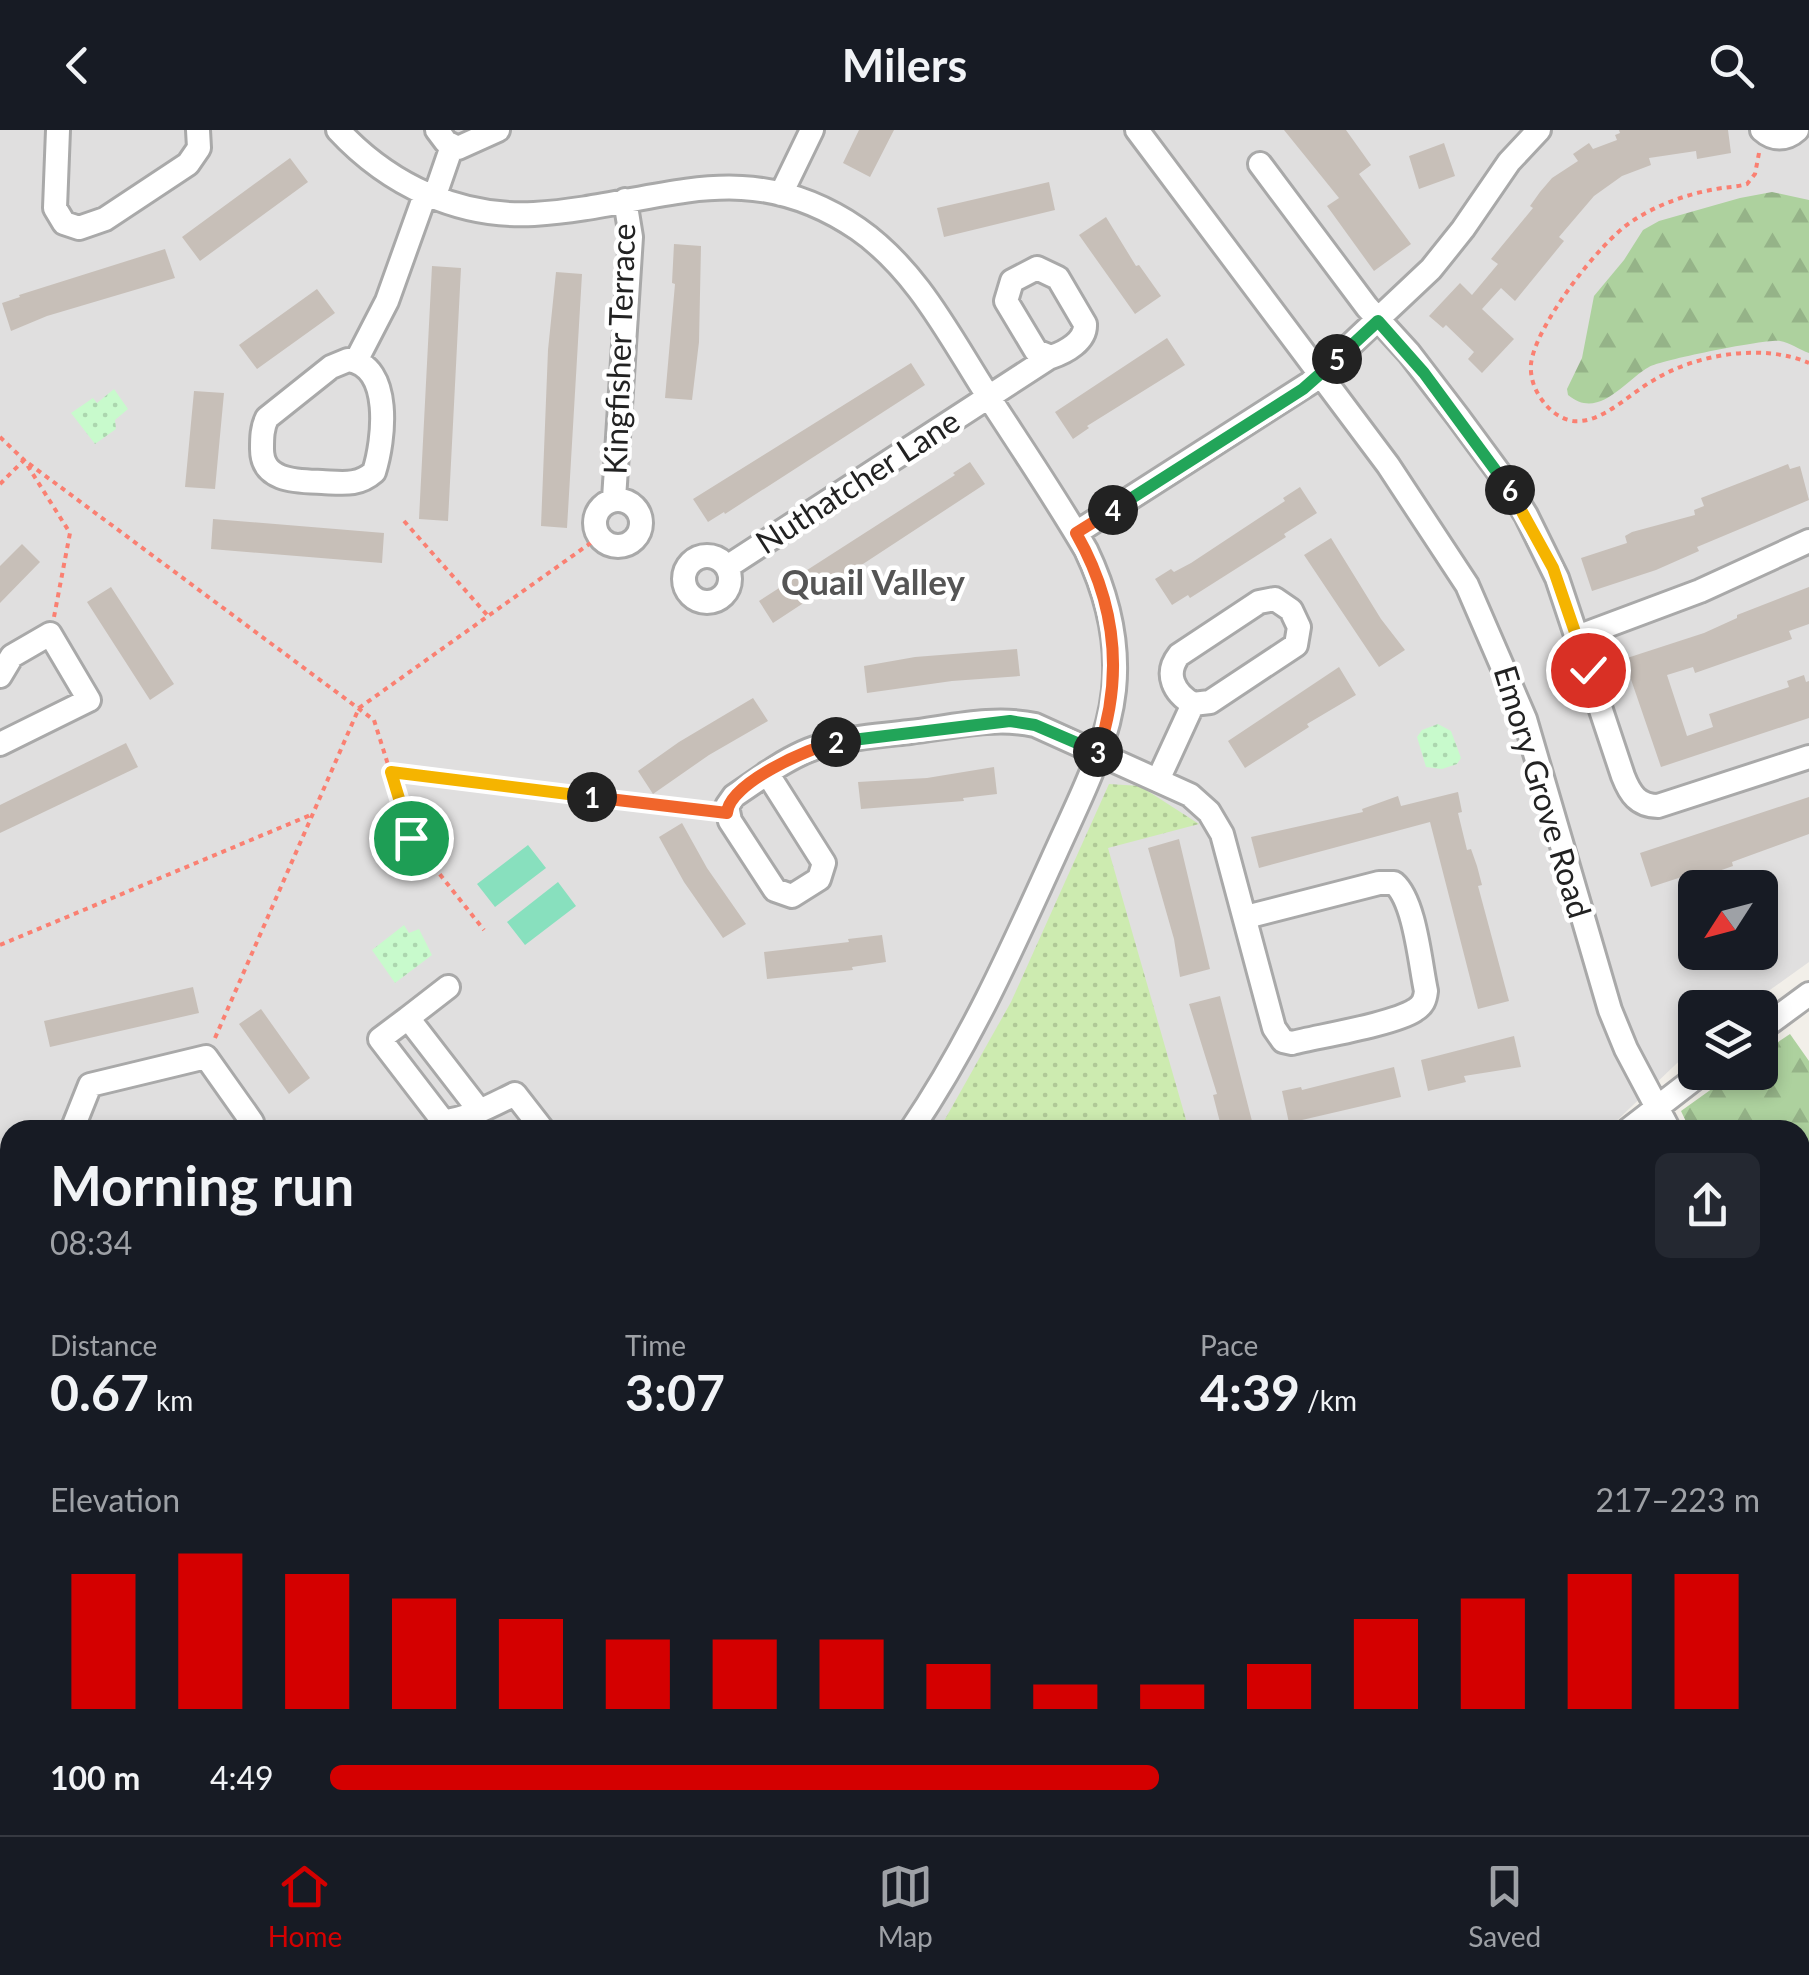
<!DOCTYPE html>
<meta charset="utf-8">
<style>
:root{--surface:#171b24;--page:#242831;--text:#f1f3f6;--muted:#9ea1a6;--line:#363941;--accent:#d40000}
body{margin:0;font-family:Lato,sans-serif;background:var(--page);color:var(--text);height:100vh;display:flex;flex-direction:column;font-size:38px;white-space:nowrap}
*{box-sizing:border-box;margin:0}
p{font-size:32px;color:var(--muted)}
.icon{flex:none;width:55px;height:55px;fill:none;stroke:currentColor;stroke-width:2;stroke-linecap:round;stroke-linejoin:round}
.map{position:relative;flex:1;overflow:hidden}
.panel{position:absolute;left:0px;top:990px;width:1810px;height:715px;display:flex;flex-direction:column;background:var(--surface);border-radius:30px 30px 0 0;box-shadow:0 5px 15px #0003}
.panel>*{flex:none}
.needle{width:65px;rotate:234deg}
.fabs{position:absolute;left:1678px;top:740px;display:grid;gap:20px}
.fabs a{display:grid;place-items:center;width:100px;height:100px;border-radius:15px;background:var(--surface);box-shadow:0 5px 15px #0003;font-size:50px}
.pin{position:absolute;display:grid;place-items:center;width:85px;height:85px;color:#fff;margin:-42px;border:5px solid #fff;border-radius:50%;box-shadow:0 2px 10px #0007}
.km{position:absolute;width:50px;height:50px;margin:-25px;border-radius:50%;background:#222;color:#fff;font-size:28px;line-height:50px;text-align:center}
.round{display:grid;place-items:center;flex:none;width:105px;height:105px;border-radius:15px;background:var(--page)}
.overview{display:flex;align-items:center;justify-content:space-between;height:170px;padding:0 50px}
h1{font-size:55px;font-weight:700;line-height:75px}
.stats{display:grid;grid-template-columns:repeat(3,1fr);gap:15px;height:170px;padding:10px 50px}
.stats div{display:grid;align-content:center}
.stats b{font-size:50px;font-weight:700}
.stats small{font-size:28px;font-weight:400}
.stats p{font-size:28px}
.chart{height:280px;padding:20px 50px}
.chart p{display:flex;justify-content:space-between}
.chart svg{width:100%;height:180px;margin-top:10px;stroke:var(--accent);stroke-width:6}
ul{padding:0 50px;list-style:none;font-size:32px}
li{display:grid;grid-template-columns:160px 120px 1fr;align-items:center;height:75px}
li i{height:25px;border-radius:12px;background:var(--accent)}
header{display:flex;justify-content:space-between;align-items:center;height:130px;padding:0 50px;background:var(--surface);font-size:45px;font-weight:700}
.tabs{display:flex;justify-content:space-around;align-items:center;height:140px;border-top:2px solid var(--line);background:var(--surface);font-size:28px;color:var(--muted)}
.tabs a{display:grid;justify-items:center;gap:5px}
.tabs .on{color:var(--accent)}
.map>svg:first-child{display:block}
</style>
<header><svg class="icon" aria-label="back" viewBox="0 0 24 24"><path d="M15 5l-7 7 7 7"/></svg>Milers<svg class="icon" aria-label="search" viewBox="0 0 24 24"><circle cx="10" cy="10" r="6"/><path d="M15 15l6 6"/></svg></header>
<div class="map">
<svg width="1809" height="1705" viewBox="0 0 1809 1705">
<defs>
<pattern id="grass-dots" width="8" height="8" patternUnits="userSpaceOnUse" patternTransform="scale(2.5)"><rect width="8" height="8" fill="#cdebb0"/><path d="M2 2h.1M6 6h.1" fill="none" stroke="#b0c997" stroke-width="1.8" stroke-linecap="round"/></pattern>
<pattern id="forest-firs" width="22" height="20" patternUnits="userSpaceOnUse" patternTransform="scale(2.5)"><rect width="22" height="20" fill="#add19e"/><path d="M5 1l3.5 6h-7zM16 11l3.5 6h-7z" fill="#95b388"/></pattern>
<pattern id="park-dots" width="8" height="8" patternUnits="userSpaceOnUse" patternTransform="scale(2.5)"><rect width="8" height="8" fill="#c8facc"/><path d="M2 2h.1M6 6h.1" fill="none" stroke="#acd6af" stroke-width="1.8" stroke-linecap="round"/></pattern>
</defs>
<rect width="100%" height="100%" fill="#f2efe9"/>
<path fill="#e0dfdf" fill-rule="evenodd" d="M 0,0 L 1809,0 L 1809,832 L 1746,877 L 1695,878 L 1695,916 L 1609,998 L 1589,995 L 1583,1000 L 10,1000 L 10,1695 L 608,1695 L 592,1705 L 0,1705 ZM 1695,758 L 1760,758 L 1760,822 L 1695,822 Z
M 1809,967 L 1809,1705 L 655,1705 L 672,1695 L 1800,1695 L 1800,1000 Z"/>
<path fill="url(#grass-dots)" d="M 1109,654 L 1140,656 L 1199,694 L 1108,718 L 1189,1000 L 939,1000 L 1011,872 Z"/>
<path fill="url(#forest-firs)" d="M 1772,62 L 1809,70 L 1809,223 C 1800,220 1789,212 1780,211 C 1765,209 1662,230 1649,237 C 1625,250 1599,291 1568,265 L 1567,259 L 1582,228 L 1594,166 L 1624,130 L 1643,100 L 1659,91 L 1740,68 Z
M 1790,904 L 1809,931 L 1809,1034 L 1800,1030 L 1800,1000 L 1690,1000 L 1681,981 L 1734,943 L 1760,942 L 1760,924 Z
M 1800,1261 L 1809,1269 L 1809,1400 L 1800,1444 Z
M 1097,1695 L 1435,1695 L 1451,1705 L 1101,1705 Z
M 1565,1695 L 1712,1695 L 1726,1705 L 1563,1705 Z"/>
<path fill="url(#park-dots)" d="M 114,259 L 128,279 L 115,290 L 116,299 L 95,314 L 71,283 L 93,268 L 97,273 Z
M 1438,594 L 1451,601 L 1461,628 L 1457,634 L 1442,639 L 1426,637 L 1417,607 L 1422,600 Z
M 404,795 L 409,803 L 419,799 L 432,825 L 395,853 L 372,820 Z"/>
<path fill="#88e0be" d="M 528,715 L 546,738 L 495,777 L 477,754 Z
M 558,752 L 576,776 L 525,815 L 507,792 Z"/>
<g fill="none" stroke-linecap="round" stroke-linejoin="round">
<path stroke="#aad3df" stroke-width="5" d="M 1201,1695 L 1205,1705"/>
</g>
<path fill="#c7bfb8" d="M 859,0 L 894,0 L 870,47 L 843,33 Z
M 1284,0 L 1346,0 L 1371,35 L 1359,44 L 1411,114 L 1374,141 L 1327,76 L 1339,68 Z
M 1619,0 L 1728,0 L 1731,23 L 1697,29 L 1696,21 L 1649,28 L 1651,35 L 1622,46 L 1594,66 L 1559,107 L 1564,111 L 1515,171 L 1501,158 L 1482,179 L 1514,209 L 1482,243 L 1468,229 L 1474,222 L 1446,195 L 1443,198 L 1429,186 L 1460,153 L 1472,165 L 1498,134 L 1491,129 L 1533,78 L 1530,76 L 1540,62 L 1552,48 L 1578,31 L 1573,24 L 1589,13 L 1593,19 L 1617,10 L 1615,5 L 1620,3 Z
M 1444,13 L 1455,46 L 1419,59 L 1409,26 Z
M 290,28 L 308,52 L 200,131 L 182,107 Z
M 1049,52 L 1055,80 L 944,107 L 937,78 Z
M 1106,87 L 1136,136 L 1139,135 L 1161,166 L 1135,184 L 1079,105 Z
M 674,114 L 701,116 L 699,212 L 692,270 L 665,268 L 675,154 L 672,153 Z
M 165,119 L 175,148 L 47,186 L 11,201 L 2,173 L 20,167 L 19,165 Z
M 432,136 L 461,138 L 448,391 L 419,389 Z
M 556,142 L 582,144 L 567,398 L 541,396 L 548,220 Z
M 317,159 L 335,183 L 257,239 L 239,215 Z
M 1167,208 L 1185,235 L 1087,296 L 1089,298 L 1073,309 L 1055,282 Z
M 911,233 L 925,255 L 725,384 L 724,382 L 708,392 L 693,369 Z
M 194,261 L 224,263 L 215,359 L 185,357 Z
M 970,332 L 985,354 L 773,493 L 759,471 L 955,345 L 953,343 Z
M 1788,334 L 1790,339 L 1800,336 L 1809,370 L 1697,417 L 1699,421 L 1656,440 L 1592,461 L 1581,428 L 1627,413 L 1625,406 L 1632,402 L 1695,385 L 1694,380 L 1704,376 L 1701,368 Z
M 1300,357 L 1317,383 L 1284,404 L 1286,407 L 1190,468 L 1188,465 L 1172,475 L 1155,449 L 1171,439 L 1174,442 L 1191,433 L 1285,371 L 1283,368 Z
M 213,389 L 384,403 L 382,433 L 211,419 Z
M 1331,408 L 1381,489 L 1405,520 L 1379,537 L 1304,425 Z
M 22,414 L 40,432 L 0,473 L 0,436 Z
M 111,457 L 174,554 L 150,570 L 87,472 Z
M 1809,457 L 1809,494 L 1789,501 L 1792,509 L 1695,543 L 1693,537 L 1667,545 L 1687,606 L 1713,597 L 1709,584 L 1789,557 L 1787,551 L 1804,545 L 1806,552 L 1809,551 L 1809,588 L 1661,637 L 1624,529 L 1704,503 L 1737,488 L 1737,485 Z
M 1017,519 L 1020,546 L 952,551 L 867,563 L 864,536 L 915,527 Z
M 1339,537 L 1356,565 L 1307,594 L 1309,597 L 1245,638 L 1228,611 Z
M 753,568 L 768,591 L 709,625 L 653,664 L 638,641 L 679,612 Z
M 126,613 L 138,637 L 0,703 L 0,675 Z
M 994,637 L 997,664 L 963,668 L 964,671 L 861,679 L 858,652 L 927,648 Z
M 1458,662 L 1462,682 L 1458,683 L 1467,720 L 1471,719 L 1477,736 L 1482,755 L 1478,756 L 1509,871 L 1478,879 L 1430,692 L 1259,738 L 1251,707 L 1363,682 L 1362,679 L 1398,666 L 1401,676 Z
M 1809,667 L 1809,704 L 1732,732 L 1733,736 L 1699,748 L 1697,742 L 1651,757 L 1640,723 Z
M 682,693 L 707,738 L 746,794 L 723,808 L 684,752 L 659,707 Z
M 1179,709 L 1210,839 L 1180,847 L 1174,809 L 1148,718 Z
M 882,805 L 886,832 L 852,837 L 853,840 L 767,849 L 764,822 L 849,812 L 848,809 Z
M 193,857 L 199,883 L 50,917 L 44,891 Z
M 1220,866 L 1253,995 L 1234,1000 L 1222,1000 L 1213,965 L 1217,964 L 1189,874 Z
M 261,879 L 310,948 L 289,964 L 239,894 Z
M 1514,906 L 1521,937 L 1464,946 L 1466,952 L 1428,961 L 1421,930 Z
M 1394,937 L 1401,967 L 1289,993 L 1282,961 L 1301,957 L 1302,960 Z"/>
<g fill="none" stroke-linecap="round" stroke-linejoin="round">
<g stroke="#a9a9a9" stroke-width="28">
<path id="minor" d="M 58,0 L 55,78 L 64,93 L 79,98 L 105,89 L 188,34 L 199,18 L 198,0
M 338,0 C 389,55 459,88 534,84 C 655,77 742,20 858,99 C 917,140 950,207 988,266 C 1021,317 1055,367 1086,420 C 1107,464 1119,511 1114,560 C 1108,617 1078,672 1055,724 C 1012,819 970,913 911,1000
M 437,0 L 446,12 L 458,18 L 498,0
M 1137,0 L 1388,335 L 1467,455 L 1525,589 L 1610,880 L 1626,919 L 1669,1000
M 1762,0 C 1773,10 1786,10 1797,0
M 1260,34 L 1367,177 L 1409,223 L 1458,287 L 1503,348 L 1526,385 L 1557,448 L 1623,646 C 1630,664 1638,676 1658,676 L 1809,627
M 781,64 L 812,0
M 434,68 L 452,16
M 1037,138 L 1058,148 L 1085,194 C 1086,211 1066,222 1051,227 L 1036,221 L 1006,171 L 1012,151 Z
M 348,230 C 393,235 384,311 374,342 C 358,356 343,353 322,352 C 298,351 262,352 262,319 C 262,308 262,298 267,288 L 331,237 Z
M 356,231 L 387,171 L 425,65
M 614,369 L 631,107 L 625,70
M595 393a23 23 0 1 1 46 0a23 23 0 1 1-46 0Z
M 1076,403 L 1310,253 L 1431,139 L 1463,99 L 1509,32 L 1539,0
M684 449a23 23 0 1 1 46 0a23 23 0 1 1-46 0Z
M 727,437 L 1050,227
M 1577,507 L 1700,461 L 1809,411
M 0,546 L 12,526 L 50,504 L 89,570 L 0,614
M 767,643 L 824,733 L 819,749 L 792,766 L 775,760 L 730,691 L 727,676 L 734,666 L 775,638 C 791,628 807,619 825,615 C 853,607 882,605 910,602 C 951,597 994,586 1035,595 L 1190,665 L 1209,682 L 1222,704 L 1274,898 L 1283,911 L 1292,913 C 1320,906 1394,894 1415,880 C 1423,875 1425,870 1426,861 C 1420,833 1415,771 1394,753 L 1379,753 L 1246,787
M 1158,650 L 1193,574 L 1210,572 L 1296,515 L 1299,497 L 1291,480 L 1275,469 L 1259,472 L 1179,525 C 1164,544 1174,563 1193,574
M 408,888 L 448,857
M 1760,900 L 1809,864
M 479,980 L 408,888 L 380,909 L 443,991 C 466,990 494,974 515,964 L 543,1000
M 72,1000 L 90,955 L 206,927 L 252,992 L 251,1000
M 1628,1000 L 1703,942
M 0,1044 L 10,1042
M 1800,1159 L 1809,1160
M 0,1263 L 10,1270
M 1800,1589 L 1809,1591
M 0,1613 L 10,1617
M 91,1695 L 101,1705
M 931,1695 L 937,1705
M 613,1705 L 630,1695
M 1552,1705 L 1554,1695"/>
</g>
<path stroke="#fa8072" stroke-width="4" stroke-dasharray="5 5" stroke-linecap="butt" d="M 1759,23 L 1755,44 L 1747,54 C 1737,57 1727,57 1716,59 C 1687,64 1656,75 1631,92 C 1600,112 1535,196 1531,234 C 1530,247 1534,259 1542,270 C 1549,280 1560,289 1573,291 C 1602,294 1630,263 1654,250 C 1696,224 1763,213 1809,233
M 0,307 L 24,330 L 70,403 L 54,487
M 0,354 L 24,330 L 374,590 L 411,708 L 484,800
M 404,391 L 488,486
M 391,642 L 709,681
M 0,815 L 313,684
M 215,908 L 359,578 L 599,407"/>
<use href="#minor" stroke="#fff" stroke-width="22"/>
</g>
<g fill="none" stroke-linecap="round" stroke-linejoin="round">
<g stroke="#fff" stroke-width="20">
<path id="split-1" d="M 411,708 L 391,642 L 592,667"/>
</g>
<g stroke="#fff" stroke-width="20">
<path id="split-2" d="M 592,667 L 727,683 C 729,653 809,618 836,612"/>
</g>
<g stroke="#fff" stroke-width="20">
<path id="split-3" d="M 836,612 L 1010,591 L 1035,595 L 1098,622"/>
</g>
<g stroke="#fff" stroke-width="20">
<path id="split-4" d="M 1098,622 C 1124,546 1116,473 1076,403 L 1113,380"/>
</g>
<g stroke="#fff" stroke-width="20">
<path id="split-5" d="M 1113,380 L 1303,259 L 1337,229"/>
</g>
<g stroke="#fff" stroke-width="20">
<path id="split-6" d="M 1337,229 L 1378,191 L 1424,243 L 1510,360"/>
</g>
<g stroke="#fff" stroke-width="20">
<path id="split-7" d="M 1510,360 L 1553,438 L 1588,540"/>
</g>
<use href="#split-1" stroke="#f5b400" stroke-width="12"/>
<use href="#split-2" stroke="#f0652b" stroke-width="12"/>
<use href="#split-3" stroke="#22a559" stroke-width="12"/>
<use href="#split-4" stroke="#f0652b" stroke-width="12"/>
<use href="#split-5" stroke="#22a559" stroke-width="12"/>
<use href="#split-6" stroke="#22a559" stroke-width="12"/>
<use href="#split-7" stroke="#f5b400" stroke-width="12"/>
</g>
<g text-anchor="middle" stroke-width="9" stroke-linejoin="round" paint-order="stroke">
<g font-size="32" fill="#222" stroke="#fff">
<text transform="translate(620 219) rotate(-88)" y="11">Kingfisher Terrace</text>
<text transform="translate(858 352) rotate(-33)" y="11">Nuthatcher Lane</text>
<text transform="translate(1542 662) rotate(73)" y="11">Emory Grove Road</text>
</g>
<g font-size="35" font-weight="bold" fill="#555" stroke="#fff">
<text x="873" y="465">Quail Valley</text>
</g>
</g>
</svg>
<div class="fabs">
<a><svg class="needle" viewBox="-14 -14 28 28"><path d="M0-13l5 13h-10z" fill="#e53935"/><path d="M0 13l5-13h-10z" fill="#9ea1a6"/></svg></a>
<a><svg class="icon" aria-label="layers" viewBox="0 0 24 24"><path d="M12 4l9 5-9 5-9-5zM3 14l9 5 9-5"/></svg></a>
</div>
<div class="pin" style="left:411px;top:708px;background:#1e9e55"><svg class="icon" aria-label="arrive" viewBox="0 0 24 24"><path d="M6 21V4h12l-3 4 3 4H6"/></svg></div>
<div class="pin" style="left:1588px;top:540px;background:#d93025"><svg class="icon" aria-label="check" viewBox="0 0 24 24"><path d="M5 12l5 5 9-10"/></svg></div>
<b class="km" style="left:592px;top:667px">1</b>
<b class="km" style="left:836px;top:612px">2</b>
<b class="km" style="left:1098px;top:622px">3</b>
<b class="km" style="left:1113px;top:380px">4</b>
<b class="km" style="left:1337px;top:229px">5</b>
<b class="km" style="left:1510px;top:360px">6</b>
<section class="panel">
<div class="overview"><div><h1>Morning run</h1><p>08:34</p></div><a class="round"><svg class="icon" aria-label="share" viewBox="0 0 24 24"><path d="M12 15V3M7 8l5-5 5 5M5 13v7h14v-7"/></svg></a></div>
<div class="stats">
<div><p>Distance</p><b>0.67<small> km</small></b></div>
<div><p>Time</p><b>3:07</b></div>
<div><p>Pace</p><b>4:39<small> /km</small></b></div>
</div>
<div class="chart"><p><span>Elevation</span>217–223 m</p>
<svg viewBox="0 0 160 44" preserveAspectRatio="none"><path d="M5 44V11M15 44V6M25 44V11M35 44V17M45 44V22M55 44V27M65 44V27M75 44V27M85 44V33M95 44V38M105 44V38M115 44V33M125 44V22M135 44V17M145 44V11M155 44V11"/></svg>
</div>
<ul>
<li><b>100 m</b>4:49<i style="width:58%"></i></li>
</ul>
</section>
</div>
<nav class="tabs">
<a class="on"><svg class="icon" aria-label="home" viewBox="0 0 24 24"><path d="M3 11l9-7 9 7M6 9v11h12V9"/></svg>Home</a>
<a><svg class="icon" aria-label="map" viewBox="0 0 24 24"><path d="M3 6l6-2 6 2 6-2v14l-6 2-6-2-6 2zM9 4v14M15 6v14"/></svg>Map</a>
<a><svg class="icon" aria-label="saved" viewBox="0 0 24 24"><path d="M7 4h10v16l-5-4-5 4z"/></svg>Saved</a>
</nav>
